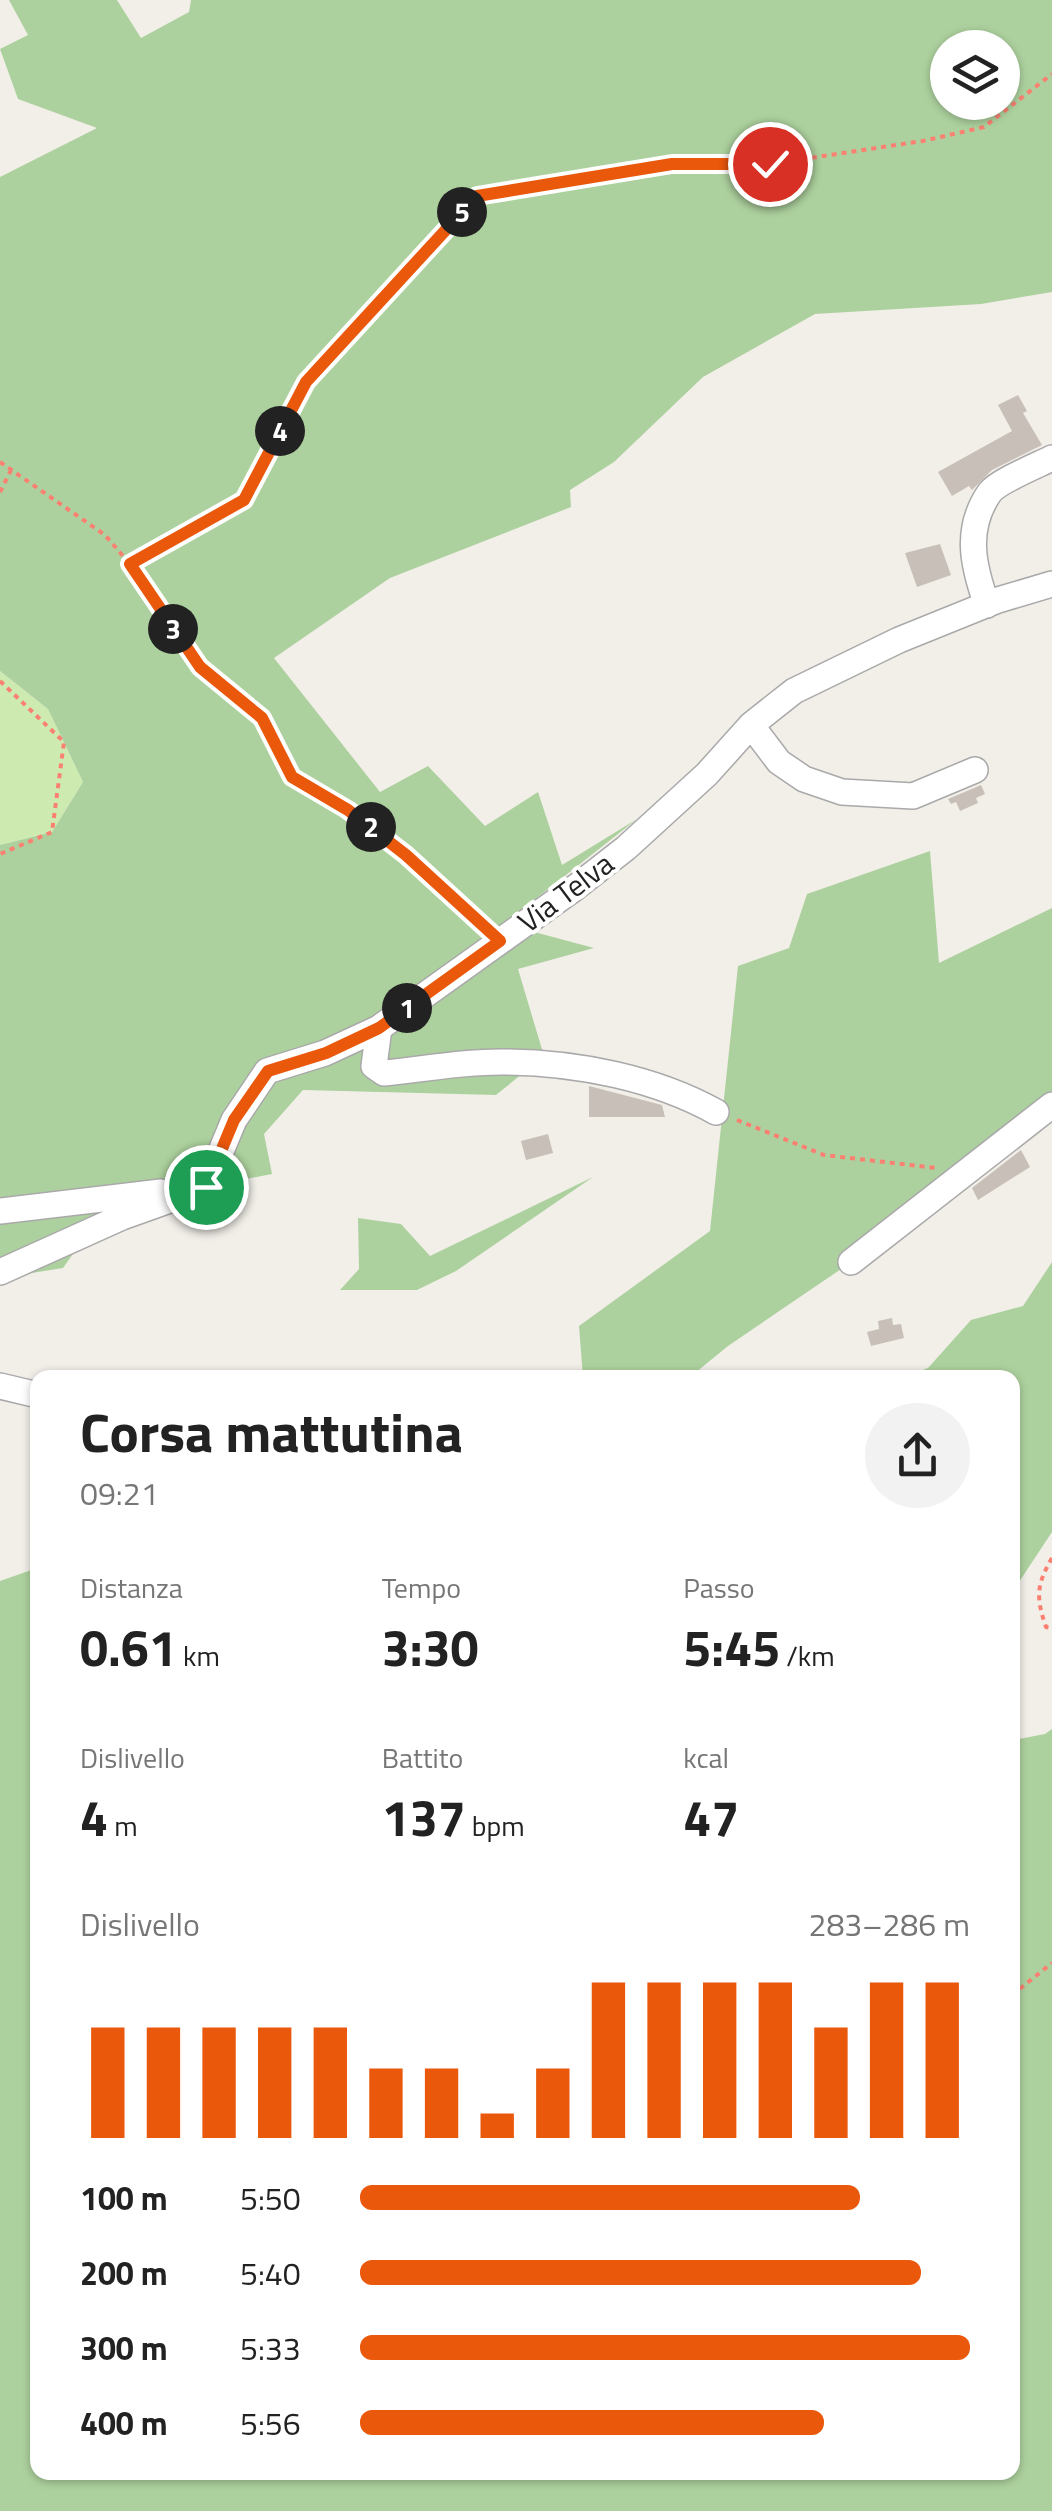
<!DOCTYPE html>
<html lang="it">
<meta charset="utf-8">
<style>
:root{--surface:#fff;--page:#f2f2f2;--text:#222;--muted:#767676;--accent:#ea580c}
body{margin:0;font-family:"Titillium Web",sans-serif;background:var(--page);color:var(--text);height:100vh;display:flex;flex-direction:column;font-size:38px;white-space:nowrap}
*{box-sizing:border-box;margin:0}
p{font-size:32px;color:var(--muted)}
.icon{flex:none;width:55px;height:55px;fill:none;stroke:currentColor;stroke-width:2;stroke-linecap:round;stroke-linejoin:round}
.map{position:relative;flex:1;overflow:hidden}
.side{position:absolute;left:30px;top:1370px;width:990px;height:1110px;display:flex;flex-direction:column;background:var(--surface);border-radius:20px;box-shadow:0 2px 8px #0004}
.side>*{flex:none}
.controls{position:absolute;left:930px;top:30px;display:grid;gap:20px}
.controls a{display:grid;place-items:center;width:90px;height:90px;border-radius:50%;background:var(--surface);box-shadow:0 2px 8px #0004;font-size:50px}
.pin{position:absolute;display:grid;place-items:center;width:85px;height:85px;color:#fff;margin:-42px;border:5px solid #fff;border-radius:50%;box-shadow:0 2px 10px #0007}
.km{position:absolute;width:50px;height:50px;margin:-25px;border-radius:50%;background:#222;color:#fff;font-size:28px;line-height:50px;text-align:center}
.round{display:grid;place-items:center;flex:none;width:105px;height:105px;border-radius:52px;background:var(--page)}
.overview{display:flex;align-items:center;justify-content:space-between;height:170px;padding:0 50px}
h1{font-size:55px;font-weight:700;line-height:75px}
.metrics{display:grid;grid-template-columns:repeat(3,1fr);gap:15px;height:170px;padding:10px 50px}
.metrics div{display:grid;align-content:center}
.metrics b{font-size:50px;font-weight:700}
.metrics small{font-size:28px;font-weight:400}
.metrics p{font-size:28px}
.chart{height:280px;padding:20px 50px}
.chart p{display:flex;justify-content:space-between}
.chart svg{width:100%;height:180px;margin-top:10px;stroke:var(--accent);stroke-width:6}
ul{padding:0 50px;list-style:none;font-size:32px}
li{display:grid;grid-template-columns:160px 120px 1fr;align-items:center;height:75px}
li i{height:25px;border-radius:12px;background:var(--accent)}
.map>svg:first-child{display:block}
</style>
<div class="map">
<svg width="1052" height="2511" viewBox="0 0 1052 2511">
<rect width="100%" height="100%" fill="#f2efe9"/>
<path fill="#cdebb0" d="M 0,671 L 48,709 L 83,782 L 52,832 L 0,845 Z"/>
<path fill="#add19e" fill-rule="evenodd" d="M 9,0 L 117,0 L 141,38 L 189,12 L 191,0 L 1052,0 L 1052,292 L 981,304 L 815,314 L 703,377 L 614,462 L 570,490 L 571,507 L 390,578 L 274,658 L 380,792 L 428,766 L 485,826 L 538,792 L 562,865 L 637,819 L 504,924 L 594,948 L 518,969 L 544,1056 L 496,1095 L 303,1090 L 264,1134 L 272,1174 L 107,1206 L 63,1268 L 13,1276 L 0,1274 L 0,845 L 52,832 L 83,782 L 48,709 L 0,671 L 0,177 L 97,128 L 18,99 L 0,49 L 28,35 ZM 948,48 L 1002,48 L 1002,102 L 948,102 Z
M 930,851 L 939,963 L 1052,908 L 1052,1106 L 894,1233 L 728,1346 L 690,1377 L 583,1377 L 579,1326 L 710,1231 L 738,966 L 789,948 L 807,894 Z
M 593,1177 L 456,1271 L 417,1290 L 340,1290 L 359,1269 L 358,1218 L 401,1224 L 430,1256 Z
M 1052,1262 L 1052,1532 L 1013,1591 L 1012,1378 L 904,1377 L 928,1368 L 971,1320 L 1023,1306 Z
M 37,1568 L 38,2472 L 1012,2472 L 1013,1740 L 1045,1734 L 1052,1729 L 1052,2511 L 0,2511 L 0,1581 Z"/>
<path fill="#c7bfb8" d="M 1018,395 L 1027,411 L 1023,413 L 1042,445 L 992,470 L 972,490 L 969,486 L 952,496 L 938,472 L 1012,431 L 998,405 Z
M 940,544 L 951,575 L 917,587 L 905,553 Z
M 981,785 L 985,794 L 976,798 L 978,803 L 960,811 L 956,802 L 951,804 L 948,799 Z
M 589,1086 L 662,1105 L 665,1117 L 589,1117 Z
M 548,1134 L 553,1153 L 526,1160 L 521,1141 Z
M 1021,1150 L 1030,1167 L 978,1200 L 972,1188 Z
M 892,1318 L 893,1325 L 901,1324 L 904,1338 L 871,1346 L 867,1332 L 879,1329 L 878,1321 Z"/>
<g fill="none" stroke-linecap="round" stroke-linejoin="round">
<g stroke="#a9a9a9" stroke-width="28">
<path id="minor" d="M 987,605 C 973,566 964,529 990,492 C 999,481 1038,465 1052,458
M 751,725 L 779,762 L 804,779 L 842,792 L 913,796 L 975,770
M 379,1028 L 374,1066 L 384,1073 C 425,1069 467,1061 508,1062 C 578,1063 655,1078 716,1112
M 0,1211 L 161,1192
M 851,1262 L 1052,1105
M 0,1272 L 122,1217 L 206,1187 L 234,1120 L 267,1071 L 325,1053 L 379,1028 L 576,887 L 626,848 L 707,774 L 751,725 L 794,691 L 899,640 L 998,600 L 1052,584
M 0,1386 L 38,1395"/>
</g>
<path stroke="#fa8072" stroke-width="4" stroke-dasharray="5 5" stroke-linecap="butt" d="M 0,462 L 105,535 L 129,563 L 244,500 L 305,382 L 477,196 L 673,164 L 770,164 L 923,141 L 984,127 L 1052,74
M 0,492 L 11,470
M 129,563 L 200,667 L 262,718 L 292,777 L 348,809 L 406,855 L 483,926
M 0,681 L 64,742 L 52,832 L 0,854
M 737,1120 L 824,1155 L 936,1168
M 1052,1558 C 1036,1585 1036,1598 1046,1627 L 1052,1628
M 1012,1995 L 1052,1963"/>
<use href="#minor" stroke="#fff" stroke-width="25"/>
</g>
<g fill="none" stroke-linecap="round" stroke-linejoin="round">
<g stroke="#fff" stroke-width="20">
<path id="route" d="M 206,1187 L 234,1120 L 268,1071 L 326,1053 L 379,1028 L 500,941 L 406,855 L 348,810 L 292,777 L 262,718 L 200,667 L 130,564 L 244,500 L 306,382 L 477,196 L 672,164 L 770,164"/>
</g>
<use href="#route" stroke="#ea580c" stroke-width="12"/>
</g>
<g text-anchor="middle" stroke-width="8" stroke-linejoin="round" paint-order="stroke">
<g font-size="30" fill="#222" stroke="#fff">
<text transform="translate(566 893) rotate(-37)" y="10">Via Telva</text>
</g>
</g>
</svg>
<div class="controls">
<a><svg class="icon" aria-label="layers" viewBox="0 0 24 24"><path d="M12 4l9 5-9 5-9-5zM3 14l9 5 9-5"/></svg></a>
</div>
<div class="pin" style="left:206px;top:1187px;background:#1e9e55"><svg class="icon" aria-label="arrive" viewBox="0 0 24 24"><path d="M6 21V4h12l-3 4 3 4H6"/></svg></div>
<div class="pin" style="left:770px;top:164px;background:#d93025"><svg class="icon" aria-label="check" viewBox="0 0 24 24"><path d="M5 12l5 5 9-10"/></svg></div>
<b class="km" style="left:407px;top:1008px">1</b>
<b class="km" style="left:371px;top:827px">2</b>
<b class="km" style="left:173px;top:629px">3</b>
<b class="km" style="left:280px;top:431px">4</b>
<b class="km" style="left:462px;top:212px">5</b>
<section class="side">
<div class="overview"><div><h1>Corsa mattutina</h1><p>09:21</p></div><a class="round"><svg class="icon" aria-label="share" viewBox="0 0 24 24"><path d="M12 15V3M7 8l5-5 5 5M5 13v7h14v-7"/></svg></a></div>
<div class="metrics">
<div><p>Distanza</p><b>0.61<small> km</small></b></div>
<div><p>Tempo</p><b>3:30</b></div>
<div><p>Passo</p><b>5:45<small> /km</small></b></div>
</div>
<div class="metrics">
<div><p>Dislivello</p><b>4<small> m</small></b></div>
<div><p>Battito</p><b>137<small> bpm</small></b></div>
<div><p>kcal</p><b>47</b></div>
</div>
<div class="chart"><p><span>Dislivello</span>283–286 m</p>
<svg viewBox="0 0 160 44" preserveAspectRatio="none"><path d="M5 44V17M15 44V17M25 44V17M35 44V17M45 44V17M55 44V27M65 44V27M75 44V38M85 44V27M95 44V6M105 44V6M115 44V6M125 44V6M135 44V17M145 44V6M155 44V6"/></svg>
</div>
<ul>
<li><b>100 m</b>5:50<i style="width:82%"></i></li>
<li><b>200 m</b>5:40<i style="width:92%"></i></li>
<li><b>300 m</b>5:33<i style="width:100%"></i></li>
<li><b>400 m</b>5:56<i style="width:76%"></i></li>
</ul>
</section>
</div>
